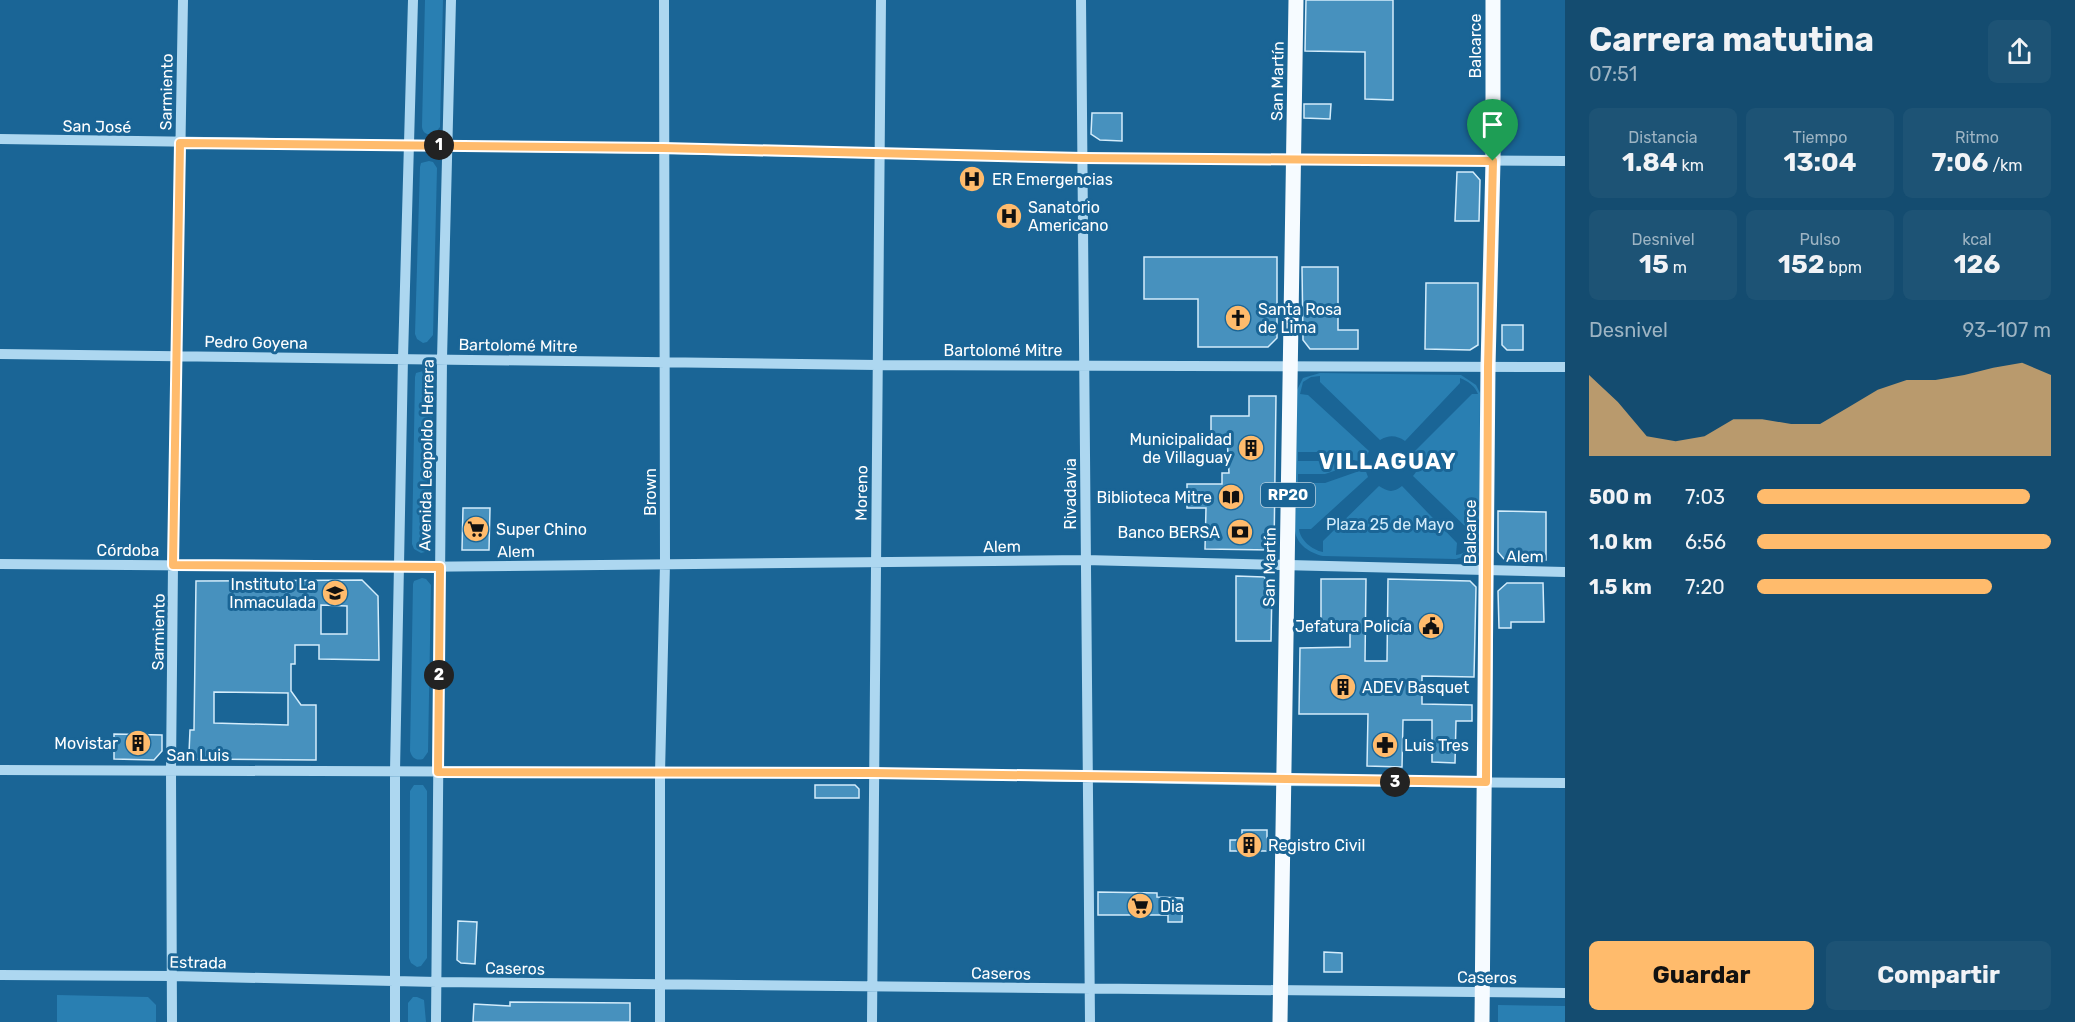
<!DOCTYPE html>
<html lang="es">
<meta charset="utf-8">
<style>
:root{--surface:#144c70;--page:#1d5375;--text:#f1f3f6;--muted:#9db4c3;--accent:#ffbb6c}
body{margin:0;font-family:Rubik,sans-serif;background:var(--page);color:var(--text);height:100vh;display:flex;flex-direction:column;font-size:22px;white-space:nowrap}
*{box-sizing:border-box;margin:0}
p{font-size:20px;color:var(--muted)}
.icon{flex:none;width:33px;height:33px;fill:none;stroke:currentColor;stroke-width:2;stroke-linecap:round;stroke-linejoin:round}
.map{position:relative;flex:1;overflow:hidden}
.panel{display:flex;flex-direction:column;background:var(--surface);width:510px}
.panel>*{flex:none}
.pin{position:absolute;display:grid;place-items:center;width:51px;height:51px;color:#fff;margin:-62px -26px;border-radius:50% 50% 50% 0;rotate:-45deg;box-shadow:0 0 6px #0007}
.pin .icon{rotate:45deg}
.km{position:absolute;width:30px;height:30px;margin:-15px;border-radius:50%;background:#222;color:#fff;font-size:16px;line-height:30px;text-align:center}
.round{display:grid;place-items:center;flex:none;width:63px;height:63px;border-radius:9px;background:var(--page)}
.overview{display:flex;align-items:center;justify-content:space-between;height:102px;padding:0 24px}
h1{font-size:33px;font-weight:700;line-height:45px}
.metrics{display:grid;grid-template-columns:repeat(3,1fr);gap:9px;height:102px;padding:6px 24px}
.metrics div{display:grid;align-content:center;border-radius:9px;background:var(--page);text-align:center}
.metrics b{font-size:26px;font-weight:700}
.metrics small{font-size:16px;font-weight:400}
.metrics p{font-size:16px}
.chart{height:168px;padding:12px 24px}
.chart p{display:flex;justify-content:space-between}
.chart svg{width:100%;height:108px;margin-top:6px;fill:var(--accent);opacity:.7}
.primary-button{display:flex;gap:12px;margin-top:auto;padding:12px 24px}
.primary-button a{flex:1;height:69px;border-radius:9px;background:var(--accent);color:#111;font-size:24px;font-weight:700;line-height:69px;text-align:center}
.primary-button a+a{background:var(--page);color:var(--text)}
ul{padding:0 24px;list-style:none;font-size:20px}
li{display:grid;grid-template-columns:96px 72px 1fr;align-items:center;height:45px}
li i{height:15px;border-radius:8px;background:var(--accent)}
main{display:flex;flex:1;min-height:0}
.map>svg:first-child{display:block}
</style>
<main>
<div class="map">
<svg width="1565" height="1022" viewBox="0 0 1565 1022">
<rect width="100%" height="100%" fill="#1a6596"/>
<path fill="#297fb2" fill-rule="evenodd" d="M 425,0 L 443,0 L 440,127 L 434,134 C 428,136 422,133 422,126 Z
M 429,161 L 433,162 L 437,168 L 433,335 L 427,342 L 423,343 L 417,339 L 415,334 L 420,167 L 421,163 Z
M 423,371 L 428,372 L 432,377 L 430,544 L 425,552 L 421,553 L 414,549 L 412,544 L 415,377 L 416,373 Z
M 1320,373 L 1461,375 L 1476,385 L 1480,393 L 1479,541 L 1475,549 L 1468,555 L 1456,559 L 1323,556 C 1310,553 1297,545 1295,531 L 1297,390 L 1303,378 ZM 1320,376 L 1320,382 L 1380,440 C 1389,435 1396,435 1405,441 L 1460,383 L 1460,378 C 1468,381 1475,386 1478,394 L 1472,394 L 1414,452 C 1420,461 1420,468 1413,476 L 1468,529 L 1476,530 C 1476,544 1471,552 1456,555 L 1457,543 L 1402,486 C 1393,493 1388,492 1379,486 L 1323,541 L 1323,552 C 1312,550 1300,540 1299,529 L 1311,529 L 1368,477 L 1365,469 L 1325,483 L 1298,483 L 1298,474 L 1325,474 L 1337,470 L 1337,464 L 1325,461 L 1298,461 L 1298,452 L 1325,452 L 1337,457 L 1364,462 L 1369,451 L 1308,395 L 1300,394 L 1303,382 L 1311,377 Z
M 422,578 L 426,579 L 431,585 L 428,752 L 423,759 C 416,761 412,758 410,751 L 413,584 L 414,581 Z
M 414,785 L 423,785 L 427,791 L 427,958 L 421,966 L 417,967 L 411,963 L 409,958 L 410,791 Z
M 57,995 L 148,997 L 156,1005 L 156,1022 L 57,1022 Z
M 413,997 L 417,997 L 424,1000 L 426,1022 L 408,1022 L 408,1003 Z
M 1498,1005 L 1565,1006 L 1565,1022 L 1498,1022 Z"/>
<path fill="#4791be" stroke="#d3ecfb" stroke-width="1.5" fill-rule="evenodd" d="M 1306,0 L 1393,0 L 1393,100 L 1365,99 L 1365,52 L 1305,51 Z
M 1304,104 L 1331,104 L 1330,119 L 1304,118 Z
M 1092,113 L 1122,113 L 1122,141 L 1100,140 L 1091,134 Z
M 1457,172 L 1473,172 L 1480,180 L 1479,221 L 1455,221 Z
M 1144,257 L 1277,257 L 1277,338 L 1268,347 L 1198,347 L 1198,299 L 1144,299 Z
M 1302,267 L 1338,267 L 1338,330 L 1358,330 L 1358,349 L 1310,349 L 1303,340 Z
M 1426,283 L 1478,283 L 1478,345 L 1470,350 L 1425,349 Z
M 1502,325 L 1523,325 L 1523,350 L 1507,350 L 1502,345 Z
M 1249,396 L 1276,396 L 1274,550 L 1205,549 L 1206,508 L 1187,508 L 1187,484 L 1222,484 L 1222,473 L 1229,473 L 1227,437 L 1211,437 L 1211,416 L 1249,416 Z
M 463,508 L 490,508 L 489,550 L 462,550 Z
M 1498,511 L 1546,512 L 1546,560 L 1504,559 L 1498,552 Z
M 1236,576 L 1264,577 L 1272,587 L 1271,641 L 1236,641 Z
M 1321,579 L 1366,579 L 1365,661 L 1387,661 L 1388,579 L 1470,581 L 1476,587 L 1474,677 L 1422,676 L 1422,704 L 1472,705 L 1472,721 L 1456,721 L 1455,763 L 1432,762 L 1432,720 L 1403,720 L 1402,767 L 1367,766 L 1368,714 L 1299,714 L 1300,648 L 1350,647 L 1350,625 L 1321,626 Z
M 362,580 L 378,596 L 379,660 L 319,659 L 319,645 L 295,645 L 295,664 L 291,664 L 291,691 L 301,705 L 316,705 L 316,760 L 194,759 L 189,753 L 190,730 L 194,730 L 196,581 ZM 321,605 L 347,606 L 347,634 L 321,634 ZM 214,692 L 288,693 L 288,725 L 214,723 Z
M 1507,583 L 1543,583 L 1544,622 L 1511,622 L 1511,628 L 1499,628 L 1498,591 Z
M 114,734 L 162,735 L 162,751 L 154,760 L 114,759 Z
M 815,785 L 855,785 L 859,789 L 859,798 L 815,798 Z
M 1242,830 L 1267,830 L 1267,851 L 1230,851 L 1230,840 L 1242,840 Z
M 1098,892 L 1157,893 L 1157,897 L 1183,898 L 1182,922 L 1168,922 L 1168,915 L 1098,915 Z
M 458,921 L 477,922 L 475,964 L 461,963 L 457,960 Z
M 1324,952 L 1342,953 L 1342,972 L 1324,972 Z
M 510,1002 L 630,1003 L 630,1022 L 473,1022 L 474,1004 L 510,1006 Z"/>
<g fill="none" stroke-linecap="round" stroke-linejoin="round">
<path stroke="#add7f0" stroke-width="10" d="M 1081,0 L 1090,1022
M 0,139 L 663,149 L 1083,158 L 1565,161
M 0,354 L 877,365 L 1565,367
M 0,564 L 400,567 L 1085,560 L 1565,572
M 0,770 L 873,773 L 1284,781 L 1565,783
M 0,975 L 172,976 L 437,982 L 1565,993
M 172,1022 L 171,770 L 173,565 L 183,0
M 395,1022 L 395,771 L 403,358 L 413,0
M 436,1022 L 442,359 L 451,0
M 660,1022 L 660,773 L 665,564 L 664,0
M 872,1022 L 881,0"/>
<path stroke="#f6fbff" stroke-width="15" d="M 1280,1022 L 1296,0
M 1482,1022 L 1488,367 L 1493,161 L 1493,0"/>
</g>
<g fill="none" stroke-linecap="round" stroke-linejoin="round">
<g stroke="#fff" stroke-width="12">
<path id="route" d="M 180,143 L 663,148 L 1083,158 L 1493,161 L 1488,367 L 1486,782 L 873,773 L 438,772 L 440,567 L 173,565 Z"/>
</g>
<use href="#route" stroke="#ffbb6c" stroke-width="8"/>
</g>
<defs>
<g id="hospital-disc" transform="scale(1.35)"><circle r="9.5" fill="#ffbb6c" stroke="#1a6596"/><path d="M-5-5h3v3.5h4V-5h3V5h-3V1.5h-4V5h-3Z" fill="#111"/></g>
<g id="church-disc" transform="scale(1.35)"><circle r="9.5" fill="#ffbb6c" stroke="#1a6596"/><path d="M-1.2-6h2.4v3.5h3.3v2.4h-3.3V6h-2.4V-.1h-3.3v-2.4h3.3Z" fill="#111"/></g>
<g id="building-disc" transform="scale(1.35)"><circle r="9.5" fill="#ffbb6c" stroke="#1a6596"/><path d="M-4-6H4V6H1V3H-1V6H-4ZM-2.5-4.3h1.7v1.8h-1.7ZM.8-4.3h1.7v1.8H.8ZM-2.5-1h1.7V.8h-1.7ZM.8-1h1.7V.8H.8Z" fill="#111"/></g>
<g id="library-disc" transform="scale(1.35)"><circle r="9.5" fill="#ffbb6c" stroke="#1a6596"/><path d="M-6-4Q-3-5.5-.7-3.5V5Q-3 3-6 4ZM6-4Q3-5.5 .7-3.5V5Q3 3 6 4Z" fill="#111"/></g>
<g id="supermarket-disc" transform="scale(1.35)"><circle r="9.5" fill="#ffbb6c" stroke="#1a6596"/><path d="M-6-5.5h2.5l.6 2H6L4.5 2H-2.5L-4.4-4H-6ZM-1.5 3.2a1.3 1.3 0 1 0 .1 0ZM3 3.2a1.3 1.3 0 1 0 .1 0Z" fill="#111"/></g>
<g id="bank-disc" transform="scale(1.35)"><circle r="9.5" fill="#ffbb6c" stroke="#1a6596"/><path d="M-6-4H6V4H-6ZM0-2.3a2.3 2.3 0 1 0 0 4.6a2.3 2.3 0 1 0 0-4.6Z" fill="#111"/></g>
<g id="school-disc" transform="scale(1.35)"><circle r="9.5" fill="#ffbb6c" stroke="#1a6596"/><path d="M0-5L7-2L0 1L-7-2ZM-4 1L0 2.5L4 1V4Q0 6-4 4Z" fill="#111"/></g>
<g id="civic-disc" transform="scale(1.35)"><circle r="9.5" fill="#ffbb6c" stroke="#1a6596"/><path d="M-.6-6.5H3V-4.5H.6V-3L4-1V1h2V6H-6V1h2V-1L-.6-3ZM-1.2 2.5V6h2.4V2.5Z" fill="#111"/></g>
<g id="pharmacy-disc" transform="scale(1.35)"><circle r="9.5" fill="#ffbb6c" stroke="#1a6596"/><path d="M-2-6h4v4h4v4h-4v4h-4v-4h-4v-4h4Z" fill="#111"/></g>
</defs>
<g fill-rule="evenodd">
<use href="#hospital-disc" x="972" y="179"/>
<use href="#hospital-disc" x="1009" y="216"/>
<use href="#church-disc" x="1238" y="318"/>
<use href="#building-disc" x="1251" y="448"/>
<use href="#library-disc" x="1231" y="497"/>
<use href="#supermarket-disc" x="476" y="529"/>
<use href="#bank-disc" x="1240" y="532"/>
<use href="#school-disc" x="335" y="593"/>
<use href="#civic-disc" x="1431" y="626"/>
<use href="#building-disc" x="1343" y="687"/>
<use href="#building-disc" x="138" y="743"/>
<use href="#pharmacy-disc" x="1385" y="745"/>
<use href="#building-disc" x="1249" y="845"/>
<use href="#supermarket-disc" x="1140" y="906"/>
</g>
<g text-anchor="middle" stroke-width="6" stroke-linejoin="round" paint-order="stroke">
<rect fill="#1a6596" stroke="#bad1e0" stroke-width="1.5" x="1261" y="483" width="54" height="24" rx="4.5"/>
<g font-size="15" font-weight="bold" fill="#fff">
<text x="1288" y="500">RP20</text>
</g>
<g font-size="16" fill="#fff" stroke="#1a6596">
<text transform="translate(1475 46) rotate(-90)" y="6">Balcarce</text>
<text transform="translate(1277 81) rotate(-89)" y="6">San Martín</text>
<text transform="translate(166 92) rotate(-89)" y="6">Sarmiento</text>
<text transform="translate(97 126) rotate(1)" y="6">San José</text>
<text transform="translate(256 342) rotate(1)" y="6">Pedro Goyena</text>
<text transform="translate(518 345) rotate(1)" y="6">Bartolomé Mitre</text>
<text x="1003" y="356">Bartolomé Mitre</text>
<text transform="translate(426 455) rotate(-89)" y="6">Avenida Leopoldo Herrera</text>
<text transform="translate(650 492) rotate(-90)" y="6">Brown</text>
<text transform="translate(861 493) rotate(-89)" y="6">Moreno</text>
<text transform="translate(1070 494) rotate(-90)" y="6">Rivadavia</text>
<text transform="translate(1470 532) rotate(-90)" y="6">Balcarce</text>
<text transform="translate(1002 546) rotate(-1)" y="6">Alem</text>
<text x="128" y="556">Córdoba</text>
<text transform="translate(516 551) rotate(-1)" y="6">Alem</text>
<text transform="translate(1525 556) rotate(1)" y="6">Alem</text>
<text transform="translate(1269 567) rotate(-89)" y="6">San Martín</text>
<text transform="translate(158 632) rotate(-89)" y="6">Sarmiento</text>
<text x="198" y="761">San Luis</text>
<text transform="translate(198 962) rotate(1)" y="6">Estrada</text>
<text transform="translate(515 968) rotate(1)" y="6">Caseros</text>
<text transform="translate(1001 973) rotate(1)" y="6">Caseros</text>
<text transform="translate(1487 977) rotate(1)" y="6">Caseros</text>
</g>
<g font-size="16" fill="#fff" stroke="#1a6596" text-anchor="start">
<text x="992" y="185">ER Emergencias</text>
<text x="1028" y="213">Sanatorio<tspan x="1028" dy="18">Americano</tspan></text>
<text x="1258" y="315">Santa Rosa<tspan x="1258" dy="18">de Lima</tspan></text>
<text x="1232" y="445" text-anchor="end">Municipalidad<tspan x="1232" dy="18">de Villaguay</tspan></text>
<text x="1212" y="503" text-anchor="end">Biblioteca Mitre</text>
<text x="496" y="535">Super Chino</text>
<text x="1220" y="538" text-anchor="end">Banco BERSA</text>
<text x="316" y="590" text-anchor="end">Instituto La<tspan x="316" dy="18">Inmaculada</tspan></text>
<text x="1412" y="632" text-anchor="end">Jefatura Policía</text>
<text x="1362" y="693">ADEV Basquet</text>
<text x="118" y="749" text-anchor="end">Movistar</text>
<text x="1404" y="751">Luis Tres</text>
<text x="1268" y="851">Registro Civil</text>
<text x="1160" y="912">Dia</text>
</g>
<g font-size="16" fill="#d3ecfb" stroke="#1a6596">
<text x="1390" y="530">Plaza 25 de Mayo</text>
</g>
<g font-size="22" font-weight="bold" letter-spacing="1.5" fill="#fff" stroke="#1a6596">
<text x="1388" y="469">VILLAGUAY</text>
</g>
</g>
</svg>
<div class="pin" style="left:1493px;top:161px;background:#1e9e55"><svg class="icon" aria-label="arrive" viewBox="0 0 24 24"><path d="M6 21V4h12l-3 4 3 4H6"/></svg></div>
<b class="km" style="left:439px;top:145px">1</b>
<b class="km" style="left:439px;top:675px">2</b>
<b class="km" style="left:1395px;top:782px">3</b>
</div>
<section class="panel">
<div class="overview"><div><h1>Carrera matutina</h1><p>07:51</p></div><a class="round"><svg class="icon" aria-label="share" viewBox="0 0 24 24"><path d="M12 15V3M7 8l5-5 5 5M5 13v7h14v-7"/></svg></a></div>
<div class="metrics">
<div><p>Distancia</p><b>1.84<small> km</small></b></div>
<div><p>Tiempo</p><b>13:04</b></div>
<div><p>Ritmo</p><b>7:06<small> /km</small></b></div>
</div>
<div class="metrics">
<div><p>Desnivel</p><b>15<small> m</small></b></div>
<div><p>Pulso</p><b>152<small> bpm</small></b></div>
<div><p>kcal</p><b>126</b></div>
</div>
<div class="chart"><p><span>Desnivel</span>93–107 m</p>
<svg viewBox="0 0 160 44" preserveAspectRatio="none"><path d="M0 44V11L10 22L20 36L30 38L40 36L50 29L60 29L70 31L80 31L90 24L100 17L110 13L120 13L130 11L140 8L150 6L160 11V44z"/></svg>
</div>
<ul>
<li><b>500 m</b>7:03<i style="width:93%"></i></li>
<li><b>1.0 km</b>6:56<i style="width:100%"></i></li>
<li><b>1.5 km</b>7:20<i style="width:80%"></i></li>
</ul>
<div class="primary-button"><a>Guardar</a><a>Compartir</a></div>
</section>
</main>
